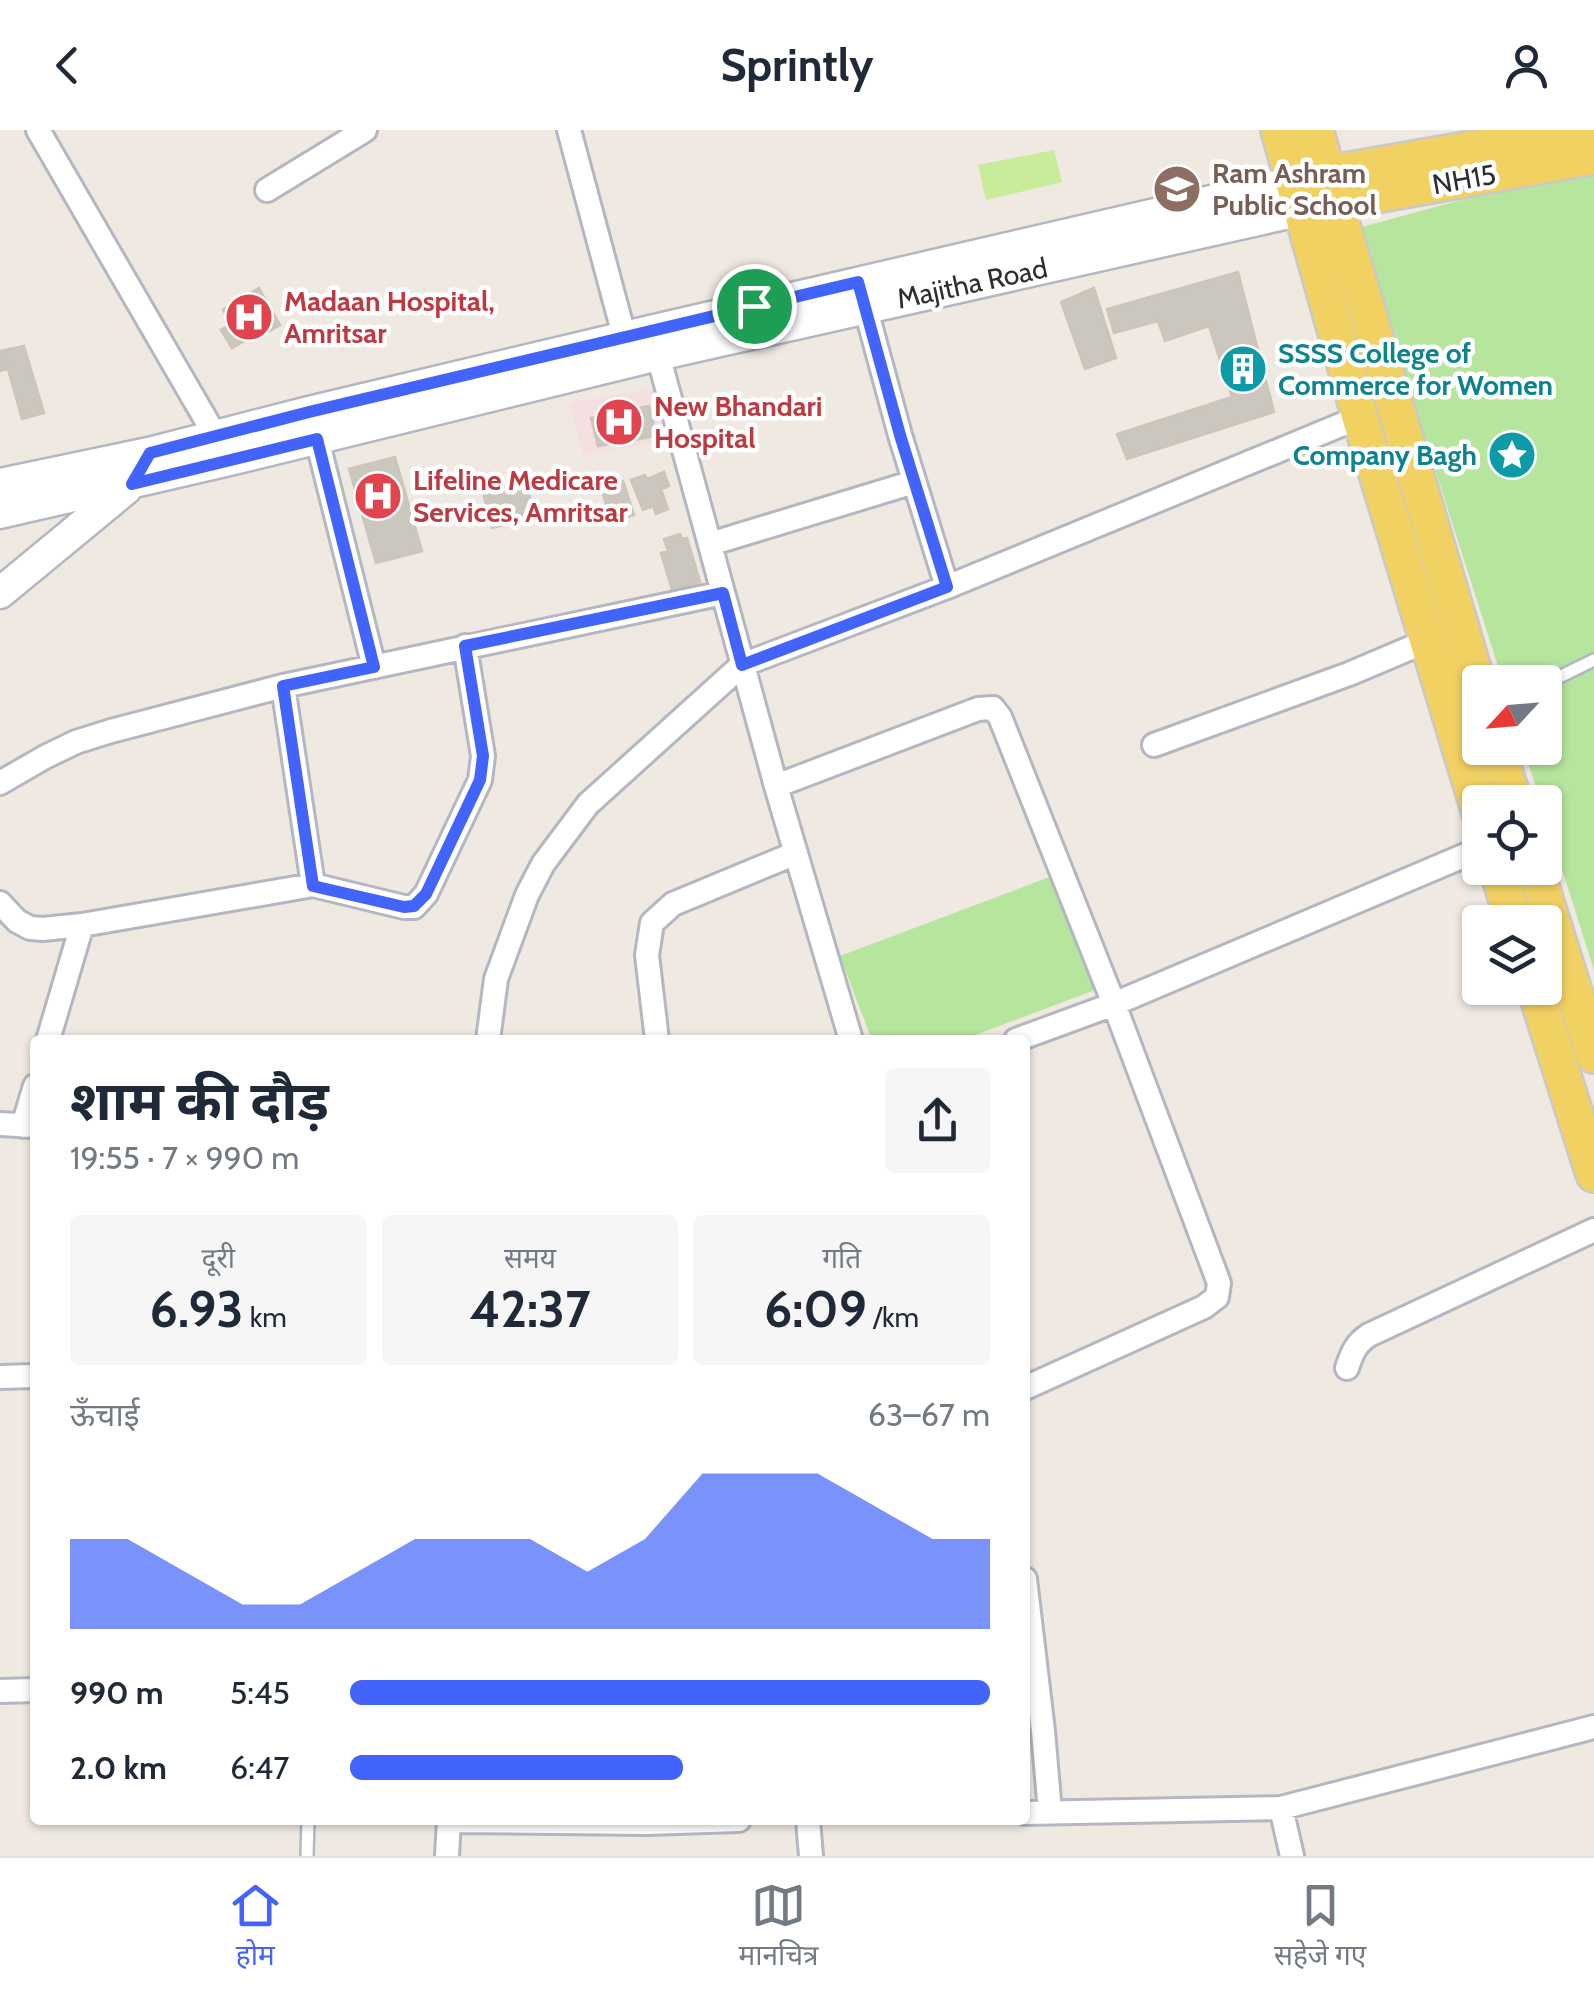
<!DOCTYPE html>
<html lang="hi">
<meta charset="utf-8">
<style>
:root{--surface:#fff;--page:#f6f6f7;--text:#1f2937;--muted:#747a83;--line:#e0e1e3;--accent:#4264fb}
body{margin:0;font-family:Cabin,"Noto Sans Devanagari",sans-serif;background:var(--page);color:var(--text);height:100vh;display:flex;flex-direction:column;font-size:38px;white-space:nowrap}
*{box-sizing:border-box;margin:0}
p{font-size:32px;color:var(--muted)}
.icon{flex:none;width:55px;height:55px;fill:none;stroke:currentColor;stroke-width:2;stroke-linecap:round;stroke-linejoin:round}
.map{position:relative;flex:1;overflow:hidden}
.side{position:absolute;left:30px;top:905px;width:1000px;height:790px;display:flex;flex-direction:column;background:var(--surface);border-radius:10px;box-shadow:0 2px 8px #0004}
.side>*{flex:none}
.needle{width:65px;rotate:244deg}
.controls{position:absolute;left:1462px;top:535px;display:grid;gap:20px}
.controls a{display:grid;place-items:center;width:100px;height:100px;border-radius:10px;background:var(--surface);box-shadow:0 2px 8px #0004;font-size:50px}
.pin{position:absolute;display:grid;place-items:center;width:85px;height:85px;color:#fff;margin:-42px;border:5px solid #fff;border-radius:50%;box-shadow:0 2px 10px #0007}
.round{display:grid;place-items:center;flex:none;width:105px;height:105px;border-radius:10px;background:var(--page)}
.head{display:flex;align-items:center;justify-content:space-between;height:170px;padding:0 40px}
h1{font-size:55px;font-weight:700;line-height:75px}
.figures{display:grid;grid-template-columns:repeat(3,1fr);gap:15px;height:170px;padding:10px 40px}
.figures div{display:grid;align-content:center;border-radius:10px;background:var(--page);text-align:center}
.figures b{font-size:50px;font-weight:700}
.figures small{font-size:28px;font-weight:400}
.figures p{font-size:28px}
.chart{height:280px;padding:20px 40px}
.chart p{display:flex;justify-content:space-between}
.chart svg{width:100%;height:180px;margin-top:10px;fill:var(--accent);opacity:.7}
ul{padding:0 40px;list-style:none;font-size:32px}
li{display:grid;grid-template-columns:160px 120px 1fr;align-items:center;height:75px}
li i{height:25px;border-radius:12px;background:var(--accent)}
header{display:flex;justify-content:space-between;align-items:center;height:130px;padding:0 40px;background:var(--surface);font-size:45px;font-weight:700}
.menu{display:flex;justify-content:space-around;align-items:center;height:140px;border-top:2px solid var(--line);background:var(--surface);font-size:28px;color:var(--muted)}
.menu a{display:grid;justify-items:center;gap:5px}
.menu .selected{color:var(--accent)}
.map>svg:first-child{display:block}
</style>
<header><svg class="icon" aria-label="back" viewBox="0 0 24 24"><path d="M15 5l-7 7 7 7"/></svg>Sprintly<svg class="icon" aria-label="person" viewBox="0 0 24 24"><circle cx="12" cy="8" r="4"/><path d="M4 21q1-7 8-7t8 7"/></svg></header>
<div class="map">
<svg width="1594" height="1726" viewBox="0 0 1594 1726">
<rect width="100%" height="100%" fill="#efe9e1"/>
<path fill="#f5dfe0" d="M 654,258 L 669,310 L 583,325 L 569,273 Z"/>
<path fill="#b6e59e" d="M 1594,34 L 1594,840 L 1545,686 L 1545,672 L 1541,672 L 1523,618 L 1545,618 L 1545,552 L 1503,552 L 1358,98 Z
M 1055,745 L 1098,859 L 962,910 L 872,910 L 840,826 Z"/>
<path fill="#c9ec9a" d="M 1054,20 L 1062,52 L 986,70 L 978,35 Z"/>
<path fill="#cbc7bf" stroke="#cbc5ba" stroke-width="2.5" d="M 1238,142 L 1274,282 L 1127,329 L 1117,304 L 1232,267 L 1209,196 L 1165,211 L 1158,191 L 1114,203 L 1107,179 Z
M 259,158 L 280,195 L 266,203 L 262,195 L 243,206 L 246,210 L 232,218 L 221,200 L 231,194 L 223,180 Z
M 1094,158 L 1116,228 L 1085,239 L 1061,172 Z
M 24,216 L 44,283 L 22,289 L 8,239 L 0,241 L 0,221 Z
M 649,276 L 657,306 L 598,316 L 591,288 Z
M 395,327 L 422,421 L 376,433 L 349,339 Z
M 664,342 L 669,356 L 661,359 L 668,379 L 656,384 L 653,376 L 643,380 L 631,350 L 645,345 L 647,349 Z
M 525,348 L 535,386 L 492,398 L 482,359 Z
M 623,351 L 634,385 L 612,392 L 603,365 L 612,363 L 609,355 Z
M 680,404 L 682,409 L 687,408 L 700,452 L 672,460 L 661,423 L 668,421 L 664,409 Z"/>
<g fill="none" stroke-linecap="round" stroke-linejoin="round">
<g stroke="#b4b7c1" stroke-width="16">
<path id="lane" d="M 1545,554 L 1594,530
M 307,1726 L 308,1690"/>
</g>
<g stroke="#b4b7c1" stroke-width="28">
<path id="street" d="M 38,0 L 216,307
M 569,0 L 625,209
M 267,60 L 365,0
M 862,165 L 900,305 L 947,457
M 658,225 L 776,656 L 851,910
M 317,309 L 374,537
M 710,414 L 914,352
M 283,556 L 313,755
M 1154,615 L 1349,544 L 1427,511
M 0,653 L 45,627 L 76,612 L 111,601 L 283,556 L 723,463
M 776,656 L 978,579 L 993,578 L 1000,587 L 1114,874 L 1219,1153 L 1217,1167 L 1204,1177 L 1025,1258
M 0,773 L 17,791 L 30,798 L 43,799 L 82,795 L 313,755 L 404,777 L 414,777 L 426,764 L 480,650 L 483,626 L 465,516
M 48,910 L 82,795
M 488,910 L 496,849 L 527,765 L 543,734 L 588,674 L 742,535 L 947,457 L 1360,287
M 657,910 L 647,825 L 652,793 L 673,774 L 796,723
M 1016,910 L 1114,874 L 1480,719
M 0,994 L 35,996
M 23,996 L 35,956
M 1347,1238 C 1352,1223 1356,1213 1369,1205 L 1594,1100
M 0,1247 L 35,1246
M 1025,1449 L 1043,1601 L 1050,1682
M 0,1561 L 35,1560
M 1281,1678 L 1292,1726
M 1025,1683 L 1281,1678 L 1594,1597
M 808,1690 L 811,1726
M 449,1691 L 647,1693 L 739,1690
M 447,1726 L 449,1690"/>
</g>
<g stroke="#b4b7c1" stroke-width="35">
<path id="secondary" d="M 0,354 L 149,323 L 309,282 L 650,201 L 1293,52
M 0,383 L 234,329 L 658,225 L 1302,80
M 0,463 L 126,359"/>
</g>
<g stroke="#c9c9c9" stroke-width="40">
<path id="primary" d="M 1279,0 L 1360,287 L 1480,683
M 1315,0 L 1328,44 L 1580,0
M 1293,52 L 1328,44 L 1335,72 L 1480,563
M 1312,78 L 1335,72 L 1594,26
M 1497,618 L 1514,672
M 1497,738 L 1514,792
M 1535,738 L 1594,925
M 1535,858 L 1594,1044"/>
</g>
<use href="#lane" stroke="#fff" stroke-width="11"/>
<use href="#street" stroke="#fff" stroke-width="22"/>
<use href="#secondary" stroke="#fff" stroke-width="30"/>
<use href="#primary" stroke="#f2d163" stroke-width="35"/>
</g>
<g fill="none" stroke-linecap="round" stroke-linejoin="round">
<g stroke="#fff" stroke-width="20">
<path id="route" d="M 858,152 L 900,305 L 947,457 L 742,535 L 723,463 L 465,516 L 483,626 L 480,650 L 426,764 L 414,776 L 404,777 L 313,756 L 283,556 L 374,537 L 317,309 L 132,354 L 150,323 L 309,282 Z"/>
</g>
<use href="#route" stroke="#4264fb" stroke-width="12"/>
</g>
<defs>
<g id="school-disc" transform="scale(2.5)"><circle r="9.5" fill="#8d6e63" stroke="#fff"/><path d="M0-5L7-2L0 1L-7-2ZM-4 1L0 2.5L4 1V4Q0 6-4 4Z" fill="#fff"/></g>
<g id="hospital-disc" transform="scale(2.5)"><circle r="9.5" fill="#e0444e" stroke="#fff"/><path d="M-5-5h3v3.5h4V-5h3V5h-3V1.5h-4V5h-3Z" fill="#fff"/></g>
<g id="building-disc" transform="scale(2.5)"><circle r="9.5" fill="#0f9aa8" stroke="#fff"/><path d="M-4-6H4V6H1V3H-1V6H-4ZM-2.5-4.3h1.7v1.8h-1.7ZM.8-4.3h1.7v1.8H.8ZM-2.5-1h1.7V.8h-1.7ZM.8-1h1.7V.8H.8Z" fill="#fff"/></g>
<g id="sight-disc" transform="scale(2.5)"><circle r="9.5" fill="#0f9aa8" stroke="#fff"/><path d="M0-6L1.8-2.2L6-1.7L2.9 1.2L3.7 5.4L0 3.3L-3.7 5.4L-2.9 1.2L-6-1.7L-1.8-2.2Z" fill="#fff"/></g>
</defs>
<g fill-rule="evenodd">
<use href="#school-disc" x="1177" y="59"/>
<use href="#hospital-disc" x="249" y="187"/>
<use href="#building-disc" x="1243" y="239"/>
<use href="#hospital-disc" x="619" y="292"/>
<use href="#sight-disc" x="1512" y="325"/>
<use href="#hospital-disc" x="378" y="366"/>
</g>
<g text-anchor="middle" stroke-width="9" stroke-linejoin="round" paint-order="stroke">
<g font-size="28" font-weight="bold" fill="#785e54" stroke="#fff" text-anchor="start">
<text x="1212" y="53">Ram Ashram<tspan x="1212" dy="32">Public School</tspan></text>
</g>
<g font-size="28" fill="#2e2e2e" stroke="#fff">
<text transform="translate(1464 49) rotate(-10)" y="10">NH15</text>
<text transform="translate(972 153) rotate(-12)" y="10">Majitha Road</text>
</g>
<g font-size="28" font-weight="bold" fill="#be3a42" stroke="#fff" text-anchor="start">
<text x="284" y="181">Madaan Hospital,<tspan x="284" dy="32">Amritsar</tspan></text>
<text x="654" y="286">New Bhandari<tspan x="654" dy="32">Hospital</tspan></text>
<text x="413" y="360">Lifeline Medicare<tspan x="413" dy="32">Services, Amritsar</tspan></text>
</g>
<g font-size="28" font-weight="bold" fill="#0d838f" stroke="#fff" text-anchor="start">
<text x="1278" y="233">SSSS College of<tspan x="1278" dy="32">Commerce for Women</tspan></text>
<text x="1477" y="335" text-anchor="end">Company Bagh</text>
</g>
</g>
</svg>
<div class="controls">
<a><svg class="needle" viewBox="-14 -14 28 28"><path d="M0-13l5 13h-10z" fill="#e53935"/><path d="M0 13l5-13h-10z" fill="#747a83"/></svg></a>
<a><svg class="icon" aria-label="locate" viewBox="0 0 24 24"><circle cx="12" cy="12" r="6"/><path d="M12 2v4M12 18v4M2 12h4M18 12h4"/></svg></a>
<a><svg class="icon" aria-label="layers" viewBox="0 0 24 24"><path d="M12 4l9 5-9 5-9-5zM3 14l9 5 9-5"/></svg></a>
</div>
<div class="pin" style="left:754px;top:176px;background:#1e9e55"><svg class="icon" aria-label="arrive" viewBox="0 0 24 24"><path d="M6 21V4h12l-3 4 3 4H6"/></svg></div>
<section class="side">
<div class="head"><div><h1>शाम की दौड़</h1><p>19:55 · 7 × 990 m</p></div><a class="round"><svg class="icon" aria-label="share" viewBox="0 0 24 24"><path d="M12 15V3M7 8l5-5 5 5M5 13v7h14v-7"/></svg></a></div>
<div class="figures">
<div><p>दूरी</p><b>6.93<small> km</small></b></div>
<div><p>समय</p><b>42:37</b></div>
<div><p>गति</p><b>6:09<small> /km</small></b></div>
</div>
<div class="chart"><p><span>ऊँचाई</span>63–67 m</p>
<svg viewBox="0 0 160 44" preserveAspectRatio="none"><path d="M0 44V22L10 22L20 30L30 38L40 38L50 30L60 22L70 22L80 22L90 30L100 22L110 6L120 6L130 6L140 14L150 22L160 22V44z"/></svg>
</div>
<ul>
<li><b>990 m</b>5:45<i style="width:100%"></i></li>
<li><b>2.0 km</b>6:47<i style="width:52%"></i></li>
</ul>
</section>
</div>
<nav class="menu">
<a class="selected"><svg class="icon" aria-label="home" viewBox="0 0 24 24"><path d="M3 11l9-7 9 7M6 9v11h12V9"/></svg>होम</a>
<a><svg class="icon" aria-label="map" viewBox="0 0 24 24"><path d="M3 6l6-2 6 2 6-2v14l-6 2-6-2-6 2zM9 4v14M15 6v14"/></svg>मानचित्र</a>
<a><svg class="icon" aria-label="saved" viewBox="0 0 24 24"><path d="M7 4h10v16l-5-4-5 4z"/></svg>सहेजे गए</a>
</nav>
